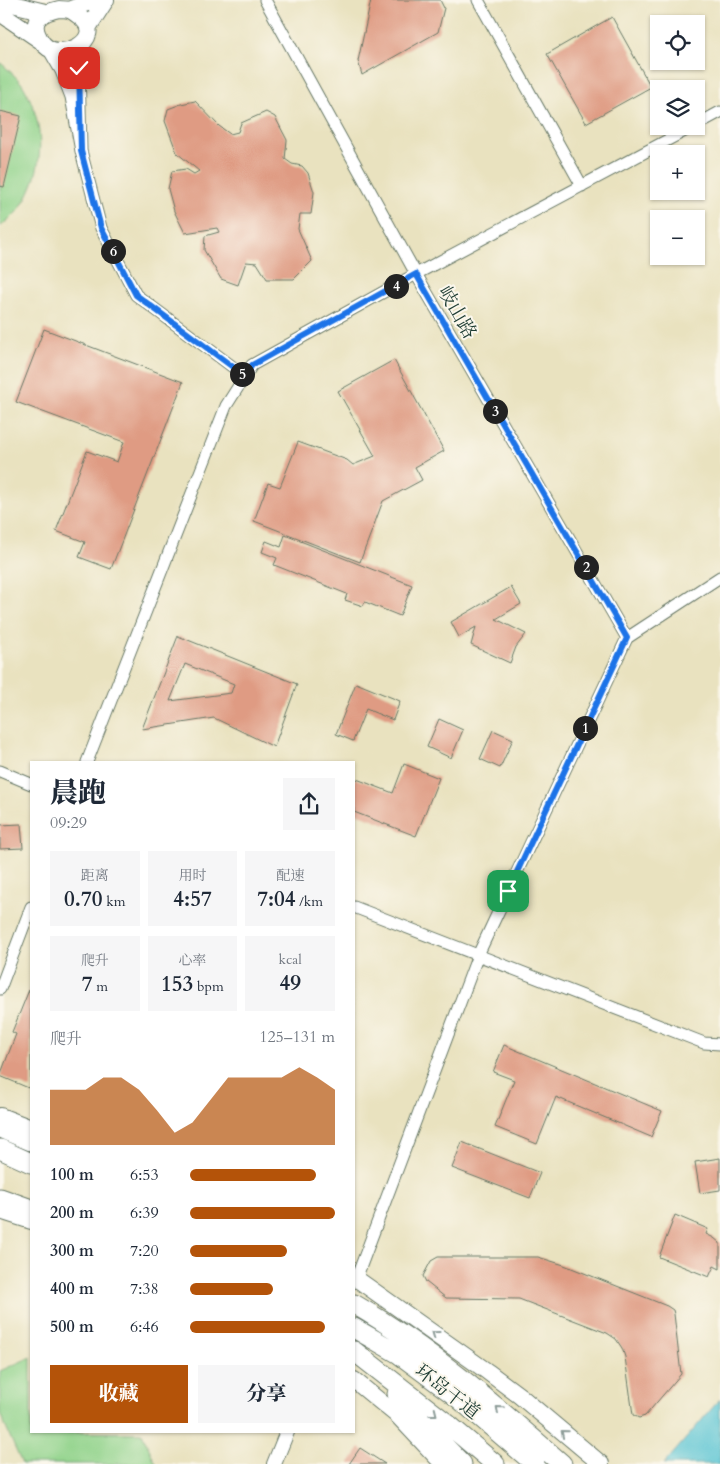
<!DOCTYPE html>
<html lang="zh">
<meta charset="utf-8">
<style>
:root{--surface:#fff;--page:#f6f6f7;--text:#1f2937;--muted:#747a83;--accent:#b45309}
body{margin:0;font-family:Cardo,"Noto Serif SC",serif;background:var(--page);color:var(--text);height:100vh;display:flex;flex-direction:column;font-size:19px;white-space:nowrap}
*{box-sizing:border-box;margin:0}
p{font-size:16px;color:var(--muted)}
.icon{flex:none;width:28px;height:28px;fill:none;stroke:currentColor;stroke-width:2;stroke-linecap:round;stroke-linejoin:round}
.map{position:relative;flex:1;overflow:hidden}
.details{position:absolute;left:30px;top:761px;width:325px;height:672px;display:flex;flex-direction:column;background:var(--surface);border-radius:0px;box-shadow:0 1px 4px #0004}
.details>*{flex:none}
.fabs{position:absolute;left:650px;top:15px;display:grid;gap:10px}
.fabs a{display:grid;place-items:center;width:55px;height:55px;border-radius:0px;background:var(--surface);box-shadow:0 1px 4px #0004;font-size:25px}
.pin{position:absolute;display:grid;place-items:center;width:42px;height:42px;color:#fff;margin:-21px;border-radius:10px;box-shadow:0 2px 8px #0006}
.km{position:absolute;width:25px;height:25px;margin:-12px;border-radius:50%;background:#222;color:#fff;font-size:14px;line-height:25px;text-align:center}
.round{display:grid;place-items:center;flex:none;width:52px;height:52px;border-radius:0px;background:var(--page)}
.summary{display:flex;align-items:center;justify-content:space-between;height:85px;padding:0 20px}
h1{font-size:28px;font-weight:800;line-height:38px}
.figures{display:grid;grid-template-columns:repeat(3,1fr);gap:8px;height:85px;padding:5px 20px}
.figures div{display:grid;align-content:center;border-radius:0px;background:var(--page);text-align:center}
.figures b{font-size:21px;font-weight:800}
.figures small{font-size:14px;font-weight:400}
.figures p{font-size:14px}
.chart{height:140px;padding:10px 20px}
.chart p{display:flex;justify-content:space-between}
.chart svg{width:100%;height:90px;margin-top:5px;fill:var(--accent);opacity:.7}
.button{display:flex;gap:10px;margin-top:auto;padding:10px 20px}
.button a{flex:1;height:58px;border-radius:0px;background:var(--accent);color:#fff;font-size:20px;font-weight:800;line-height:58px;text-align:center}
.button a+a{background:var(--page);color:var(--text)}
ul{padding:0 20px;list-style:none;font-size:16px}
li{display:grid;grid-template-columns:80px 60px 1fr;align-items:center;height:38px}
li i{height:12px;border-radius:6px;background:var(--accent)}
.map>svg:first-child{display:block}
</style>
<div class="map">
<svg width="720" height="1464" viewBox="0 0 720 1464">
<rect width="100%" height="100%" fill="#fbf7ec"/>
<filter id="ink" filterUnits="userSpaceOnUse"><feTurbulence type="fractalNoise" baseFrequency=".02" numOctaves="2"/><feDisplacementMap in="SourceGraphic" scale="10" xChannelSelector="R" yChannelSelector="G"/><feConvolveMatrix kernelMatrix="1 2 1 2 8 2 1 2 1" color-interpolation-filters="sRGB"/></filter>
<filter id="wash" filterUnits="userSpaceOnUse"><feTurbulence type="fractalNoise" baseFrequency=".0096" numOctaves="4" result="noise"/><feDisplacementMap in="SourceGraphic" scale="20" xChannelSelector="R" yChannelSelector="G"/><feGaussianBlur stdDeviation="1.12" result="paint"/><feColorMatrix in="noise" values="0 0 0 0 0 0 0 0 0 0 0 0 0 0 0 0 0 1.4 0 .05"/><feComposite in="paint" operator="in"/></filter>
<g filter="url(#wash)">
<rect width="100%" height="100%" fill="#e9e2bf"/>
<path fill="#91d38b" stroke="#588860" d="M 0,62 C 7,69 16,76 22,84 C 46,123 46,170 20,208 C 15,215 6,221 0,227 Z
M 31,1357 L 31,1432 L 142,1433 L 156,1464 L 22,1464 L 0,1414 L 0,1371 Z"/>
<path fill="#59c4d3" stroke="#3c8084" d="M 720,1399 L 720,1464 L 664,1464 Z"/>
<g id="blocks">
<path fill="#df9b83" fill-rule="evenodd" d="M 371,0 L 440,0 L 444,8 L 438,32 L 362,75 L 358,61 Z
M 612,17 L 651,87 L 586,123 L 547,54 Z
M 195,101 L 219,126 L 230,134 L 238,132 L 241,123 L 266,112 L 275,117 L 287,140 L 285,159 L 292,164 L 302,166 L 308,173 L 314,192 L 311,214 L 300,214 L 298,229 L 312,261 L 294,279 L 267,279 L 257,263 L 246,262 L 238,285 L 221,279 L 204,250 L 205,236 L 219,232 L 217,228 L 185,233 L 174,211 L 168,189 L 172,171 L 186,169 L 194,174 L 199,171 L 177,153 L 165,121 L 168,109 L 181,104 Z
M 0,111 L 21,116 L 4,187 L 0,186 Z
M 44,329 L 183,382 L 111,569 L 79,557 L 85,542 L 56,531 L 87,451 L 117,462 L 124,442 L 16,402 Z
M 394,360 L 444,451 L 415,467 L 422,480 L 383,501 L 360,562 L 254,521 L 268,483 L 280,487 L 298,442 L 347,460 L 353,465 L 375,456 L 338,391 Z
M 285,535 L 412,585 L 400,616 L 365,602 L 363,606 L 345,600 L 347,594 L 274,565 L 277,558 L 262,552 L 266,541 L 281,547 Z
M 511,587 L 521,604 L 496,619 L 526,634 L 516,647 L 510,663 L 471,645 L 476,627 L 459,637 L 451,622 Z
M 178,636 L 297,684 L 274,747 L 214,718 L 142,729 ZM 185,664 L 234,684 L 231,693 L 170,701 Z
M 356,683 L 400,701 L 393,720 L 366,709 L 353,741 L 336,734 Z
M 439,719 L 463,730 L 451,758 L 427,747 Z
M 493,730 L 513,739 L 500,768 L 480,759 Z
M 404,764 L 439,778 L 416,836 L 354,812 L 354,778 L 393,793 Z
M 21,824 L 23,848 L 0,849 L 0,825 Z
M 31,985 L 31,1089 L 0,1076 L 16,1034 L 12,1032 Z
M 504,1045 L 662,1111 L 651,1137 L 556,1097 L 537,1144 L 495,1127 L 514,1080 L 493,1072 Z
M 462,1142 L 540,1173 L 530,1198 L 452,1168 Z
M 720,1158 L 720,1190 L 700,1193 L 695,1162 Z
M 675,1215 L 708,1229 L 706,1234 L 714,1238 L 720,1243 L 720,1269 L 714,1266 L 709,1277 L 659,1257 Z
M 438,1257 L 538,1257 L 564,1265 L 667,1306 L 673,1310 L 674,1314 L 681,1374 L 645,1416 L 639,1418 L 633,1415 L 625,1357 L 622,1348 L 616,1339 L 607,1333 L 519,1299 L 446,1298 L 426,1282 L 423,1276 L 431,1261 Z
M 360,1448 L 385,1464 L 349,1464 Z"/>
</g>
</g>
<g filter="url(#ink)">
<use href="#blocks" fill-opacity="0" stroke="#667765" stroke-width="1"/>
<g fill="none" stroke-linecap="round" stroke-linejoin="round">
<g stroke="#667765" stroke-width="13">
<path id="minor" d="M 265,0 L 416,274 L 627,638
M 478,0 L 582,186
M 47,47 L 61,71 L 71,97 L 81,151 L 79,68 L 86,40
M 696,125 L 720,112
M 81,151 L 101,228 L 136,295 L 245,376
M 87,762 L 226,406 L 252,365 L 416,274 L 694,126
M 0,771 L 31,784
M 354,907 L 704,1043 L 720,1044
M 0,989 L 31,907
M 356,1279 L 478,955 L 627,638 L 720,577"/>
</g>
<g stroke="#667765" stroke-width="16">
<path id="tertiary" d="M 274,1464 L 287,1432"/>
</g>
<g stroke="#667765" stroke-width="18">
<path id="secondary" d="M 0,1 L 45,12
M 59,9 C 70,9 71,10 80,17 C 109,39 56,66 41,41 C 28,20 41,13 59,9 Z
M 71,9 L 95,0
M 0,13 L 41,41
M 88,28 L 106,0
M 0,1116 L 31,1128
M 0,1211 L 31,1221
M 354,1277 L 488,1372 L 520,1396 L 601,1464
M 354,1380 L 398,1416 L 443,1464"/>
</g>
<g stroke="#667765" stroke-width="21">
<path id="trunk" d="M 0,1128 L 31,1141
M 0,1149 L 31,1163
M 0,1198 L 31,1209
M 354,1304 C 430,1348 496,1406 562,1464
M 354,1328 L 399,1354 L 457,1397 L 535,1464
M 354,1351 L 449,1425 L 495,1464
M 397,1394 L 419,1420 L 462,1464"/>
</g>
<use href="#minor" stroke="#fff" stroke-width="11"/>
<use href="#tertiary" stroke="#fff" stroke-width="14"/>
<use href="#secondary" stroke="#fff" stroke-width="16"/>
<use href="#trunk" stroke="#fff" stroke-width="19"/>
</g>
<defs><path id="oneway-chevron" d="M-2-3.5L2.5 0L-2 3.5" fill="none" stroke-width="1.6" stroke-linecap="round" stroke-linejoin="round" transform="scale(1.25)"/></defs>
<g stroke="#8f9e9a">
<use href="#oneway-chevron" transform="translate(435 1334) rotate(-144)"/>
<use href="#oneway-chevron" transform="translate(499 1409) rotate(-139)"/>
<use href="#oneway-chevron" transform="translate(434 1413) rotate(38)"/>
<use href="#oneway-chevron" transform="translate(564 1433) rotate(-140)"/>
</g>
</g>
<g fill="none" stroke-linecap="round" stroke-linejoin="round" filter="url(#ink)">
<g stroke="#fff" stroke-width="10">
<path id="route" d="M 79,68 L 81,151 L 101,228 L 136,295 L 245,376 L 252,365 L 416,274 L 627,638 L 508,891"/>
</g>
<use href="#route" stroke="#1a73e8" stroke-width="6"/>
</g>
<g text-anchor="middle" stroke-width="4" stroke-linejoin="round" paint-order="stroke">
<g font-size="19" fill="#1f3d34" stroke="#fbf7ec">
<text transform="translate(458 312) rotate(60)" y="7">岐山路</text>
<text transform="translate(448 1391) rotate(38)" y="7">环岛干道</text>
</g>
</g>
</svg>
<div class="fabs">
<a><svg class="icon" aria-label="locate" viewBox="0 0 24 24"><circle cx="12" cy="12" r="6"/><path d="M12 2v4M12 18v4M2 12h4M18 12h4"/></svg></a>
<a><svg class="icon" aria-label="layers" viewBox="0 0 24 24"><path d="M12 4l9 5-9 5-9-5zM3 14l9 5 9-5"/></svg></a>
<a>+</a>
<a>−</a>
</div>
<div class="pin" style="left:508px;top:891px;background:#1e9e55"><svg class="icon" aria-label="arrive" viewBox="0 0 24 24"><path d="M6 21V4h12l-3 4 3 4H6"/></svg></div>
<div class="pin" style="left:79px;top:68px;background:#d93025"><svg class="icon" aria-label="check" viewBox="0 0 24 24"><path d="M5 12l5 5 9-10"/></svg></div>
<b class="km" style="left:585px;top:728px">1</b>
<b class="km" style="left:586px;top:567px">2</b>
<b class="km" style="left:495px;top:411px">3</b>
<b class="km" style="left:396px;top:286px">4</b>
<b class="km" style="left:242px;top:374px">5</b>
<b class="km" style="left:113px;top:251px">6</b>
<section class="details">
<div class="summary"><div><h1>晨跑</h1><p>09:29</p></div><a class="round"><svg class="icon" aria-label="share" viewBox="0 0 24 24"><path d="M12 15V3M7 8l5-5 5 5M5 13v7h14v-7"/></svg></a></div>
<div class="figures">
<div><p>距离</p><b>0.70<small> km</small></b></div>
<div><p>用时</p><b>4:57</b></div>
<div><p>配速</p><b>7:04<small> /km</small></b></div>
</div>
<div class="figures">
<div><p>爬升</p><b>7<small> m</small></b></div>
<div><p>心率</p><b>153<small> bpm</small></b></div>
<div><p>kcal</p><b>49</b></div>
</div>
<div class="chart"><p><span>爬升</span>125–131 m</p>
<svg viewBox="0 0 160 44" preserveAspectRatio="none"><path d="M0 44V17L10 17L20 17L30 11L40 11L50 17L60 27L70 38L80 33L90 22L100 11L110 11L120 11L130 11L140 6L150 11L160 17V44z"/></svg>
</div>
<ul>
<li><b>100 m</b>6:53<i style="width:87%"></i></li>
<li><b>200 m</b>6:39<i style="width:100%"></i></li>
<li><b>300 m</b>7:20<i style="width:67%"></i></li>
<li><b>400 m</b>7:38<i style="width:57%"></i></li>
<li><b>500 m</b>6:46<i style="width:93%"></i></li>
</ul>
<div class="button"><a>收藏</a><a>分享</a></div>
</section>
</div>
